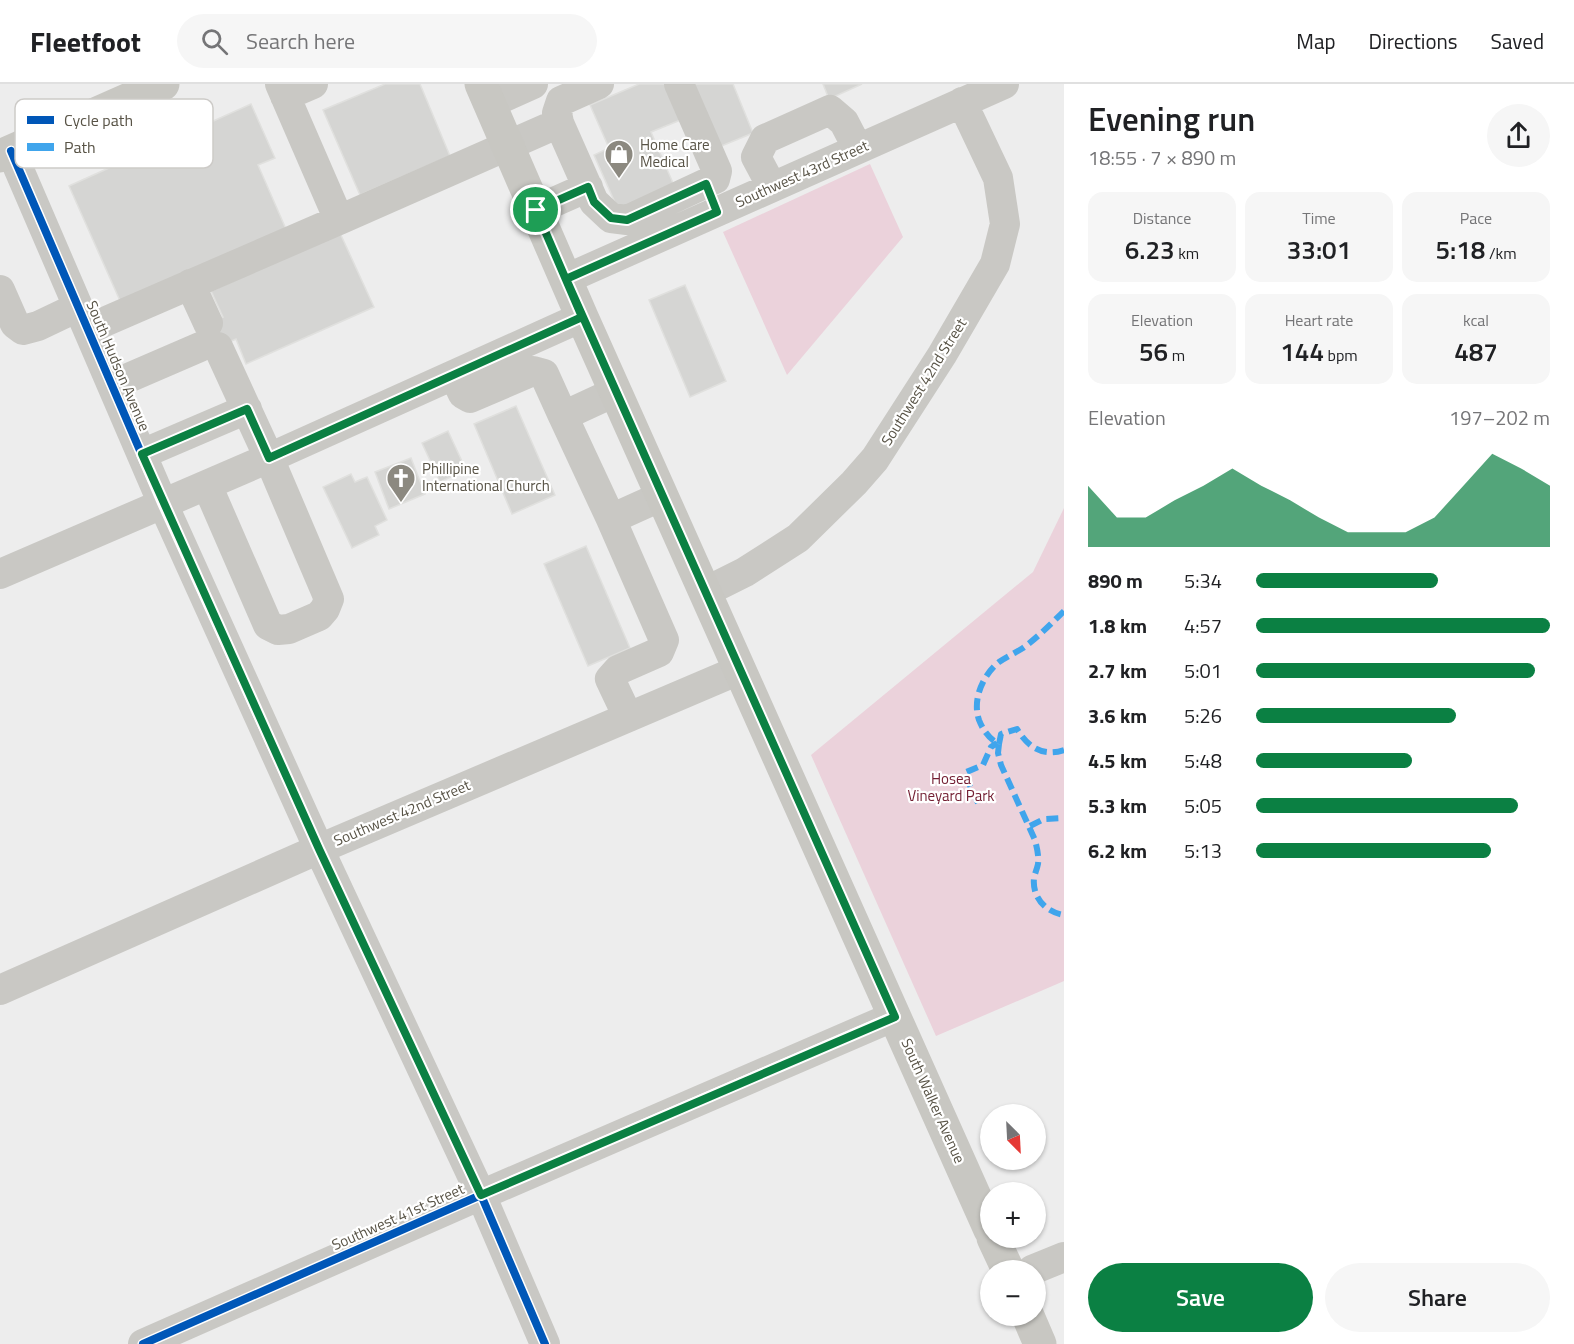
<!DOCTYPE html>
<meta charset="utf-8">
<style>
:root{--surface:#fff;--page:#f6f6f6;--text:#202124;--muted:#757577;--line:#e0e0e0;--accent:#0b8043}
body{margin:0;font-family:"Titillium Web",sans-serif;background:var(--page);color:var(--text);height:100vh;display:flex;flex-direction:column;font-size:22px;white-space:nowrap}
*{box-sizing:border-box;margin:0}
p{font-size:20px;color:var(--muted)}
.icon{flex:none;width:33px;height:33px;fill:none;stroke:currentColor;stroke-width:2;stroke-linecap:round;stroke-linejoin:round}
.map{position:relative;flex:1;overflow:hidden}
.sheet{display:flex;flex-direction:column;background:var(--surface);width:510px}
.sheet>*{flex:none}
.needle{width:39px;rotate:156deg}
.fabs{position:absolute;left:980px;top:1020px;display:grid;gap:12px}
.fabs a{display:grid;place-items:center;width:66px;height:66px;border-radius:50%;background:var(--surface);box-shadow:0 2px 4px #0004;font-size:30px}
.pin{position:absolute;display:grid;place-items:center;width:51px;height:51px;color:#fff;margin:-26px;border:3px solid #fff;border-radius:50%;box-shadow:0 2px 6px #0007}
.round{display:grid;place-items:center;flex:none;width:63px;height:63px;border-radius:32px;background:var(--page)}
.overview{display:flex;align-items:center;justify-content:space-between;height:102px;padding:0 24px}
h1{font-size:33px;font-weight:600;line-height:45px}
.figures{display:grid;grid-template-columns:repeat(3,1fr);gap:9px;height:102px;padding:6px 24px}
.figures div{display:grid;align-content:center;border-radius:15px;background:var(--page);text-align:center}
.figures b{font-size:26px;font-weight:600}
.figures small{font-size:16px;font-weight:400}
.figures p{font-size:16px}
.chart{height:168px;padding:12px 24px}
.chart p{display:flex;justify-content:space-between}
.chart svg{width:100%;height:108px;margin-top:6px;fill:var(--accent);opacity:.7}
.action{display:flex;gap:12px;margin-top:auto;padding:12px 24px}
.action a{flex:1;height:69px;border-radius:36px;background:var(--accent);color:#fff;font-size:24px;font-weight:600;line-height:69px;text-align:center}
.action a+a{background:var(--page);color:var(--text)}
ul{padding:0 24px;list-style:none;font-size:20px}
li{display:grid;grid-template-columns:96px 72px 1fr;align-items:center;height:45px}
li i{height:15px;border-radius:8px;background:var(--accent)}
header{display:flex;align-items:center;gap:36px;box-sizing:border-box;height:84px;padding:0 30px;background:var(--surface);border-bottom:2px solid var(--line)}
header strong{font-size:28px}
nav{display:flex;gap:33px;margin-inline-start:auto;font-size:21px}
.search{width:420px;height:54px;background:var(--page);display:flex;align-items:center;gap:15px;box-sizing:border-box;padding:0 21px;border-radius:33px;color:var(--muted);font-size:22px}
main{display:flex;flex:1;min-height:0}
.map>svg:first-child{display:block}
</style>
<header>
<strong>Fleetfoot</strong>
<div class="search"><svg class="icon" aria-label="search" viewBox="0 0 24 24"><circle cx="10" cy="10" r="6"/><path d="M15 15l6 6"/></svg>Search here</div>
<nav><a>Map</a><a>Directions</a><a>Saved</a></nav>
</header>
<main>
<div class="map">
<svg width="1064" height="1260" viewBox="0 0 1064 1260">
<rect width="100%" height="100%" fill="#ededed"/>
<path fill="#ebd2db" d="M 870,80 L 903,153 L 787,291 L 723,148 Z
M 1064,424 L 1064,897 L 936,952 L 811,671 L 1033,488 Z"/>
<path fill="#d5d5d3" stroke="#e0e0de" stroke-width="1.5" d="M 385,0 L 420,0 L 450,72 L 360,111 L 323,26 Z
M 639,0 L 668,0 L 683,35 L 651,48 L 676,106 L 620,130 L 594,71 L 609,64 L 590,21 Z
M 691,0 L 733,0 L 753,49 L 719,63 Z
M 823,0 L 862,0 L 829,15 Z
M 251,20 L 275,74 L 258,81 L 286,145 L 121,219 L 69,102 Z
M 340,149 L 374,223 L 246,280 L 236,255 L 205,269 L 195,245 L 223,233 L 211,207 Z
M 685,201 L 726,297 L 690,313 L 649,216 Z
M 516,322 L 555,411 L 512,430 L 474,340 Z
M 448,347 L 466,386 L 440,398 L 422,359 Z
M 411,374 L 425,410 L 389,425 L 375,388 Z
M 351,390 L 355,398 L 367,393 L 387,436 L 375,442 L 379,451 L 352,464 L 323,403 Z
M 586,462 L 630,564 L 588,582 L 544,480 Z"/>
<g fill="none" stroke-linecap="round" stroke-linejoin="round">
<path stroke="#c9c8c4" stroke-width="30" d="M 599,0 L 561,17 L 557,29 L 559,39 L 594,118 L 611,134 L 627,136 L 715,95 L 717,87 L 679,0
M 285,12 L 313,0
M 489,20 L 533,0
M 11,67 L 163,420 L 319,765 L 481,1111 L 545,1260
M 772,103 L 756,73 L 765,55 L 830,26 L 844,38 L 858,65
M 536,126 L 588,103
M 339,136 L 559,39
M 566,195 L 1004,0
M 190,200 L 208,239
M 0,206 L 15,240 L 23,246 L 38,242 L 78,223
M 88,245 L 339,136 L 280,0
M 454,291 L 463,310 L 470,314 L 533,287 L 544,290 L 563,332
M 112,301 L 200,263
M 142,370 L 247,325
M 207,401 L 268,541 L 278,546 L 289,545 L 319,532 L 325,525 L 329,515 L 269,374 L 218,263
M 611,435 L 563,332 L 615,308
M 0,490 L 269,374 L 582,233
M 705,508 L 745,488 L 798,454 L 854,399 L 875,375 L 942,271 L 995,180 L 1005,140 L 998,94 L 962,18
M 628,633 L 610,595 L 618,586 L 659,568 L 664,556 L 611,435 L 662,412
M 0,906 L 319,765 L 739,586
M 1032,1186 L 1064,1173
M 143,1260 L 481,1111 L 895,932"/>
<path stroke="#c8c7c2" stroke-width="33" d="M 481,0 L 582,233 L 990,1146
M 0,72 L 163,0
M 993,1154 L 1008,1186
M 1028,1232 L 1040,1260"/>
<path stroke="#40a5ec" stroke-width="6" stroke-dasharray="12 6" stroke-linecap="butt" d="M 1064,527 C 1051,540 1038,553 1023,564 C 1015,569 1006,573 999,578 C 983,591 972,615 979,636 C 983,646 989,655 999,660 L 998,669 L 1001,681 L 1035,756 C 1037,764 1039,772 1038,780 C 1037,785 1035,789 1034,794 C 1032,813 1045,828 1064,831
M 999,660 L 1001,650 L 1017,645 C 1028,663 1042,673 1064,666
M 978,719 L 964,689 L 983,681 L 991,663 L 997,659
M 1030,742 L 1044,735 L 1064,734"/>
<g stroke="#fff" stroke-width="11">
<path id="cycleway" d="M 11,67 L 163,420 L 319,765 L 481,1111 L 545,1260
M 143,1260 L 481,1111 L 895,932"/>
</g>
<use href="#cycleway" stroke="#0057b8" stroke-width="8"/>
</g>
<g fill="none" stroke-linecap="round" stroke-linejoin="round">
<g stroke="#fff" stroke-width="12">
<path id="route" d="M 536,126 L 582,233 L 269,374 L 247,325 L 142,370 L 319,765 L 481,1111 L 895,933 L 566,195 L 717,128 L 706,100 L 627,136 L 611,134 L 594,118 L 588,103 L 536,126"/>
</g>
<use href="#route" stroke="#0b8043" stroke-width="8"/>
</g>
<defs>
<g id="shop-pin" transform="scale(1.5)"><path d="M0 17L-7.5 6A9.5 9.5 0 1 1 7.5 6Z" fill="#8c8980" stroke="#fff"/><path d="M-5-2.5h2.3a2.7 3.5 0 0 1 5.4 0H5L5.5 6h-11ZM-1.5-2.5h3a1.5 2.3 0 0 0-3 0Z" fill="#fff"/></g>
<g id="church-pin" transform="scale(1.5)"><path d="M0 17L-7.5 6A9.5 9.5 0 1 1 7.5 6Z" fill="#8c8980" stroke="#fff"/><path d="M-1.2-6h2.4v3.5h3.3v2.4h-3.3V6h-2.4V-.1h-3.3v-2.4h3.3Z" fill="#fff"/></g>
</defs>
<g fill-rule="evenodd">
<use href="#shop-pin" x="619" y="70"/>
<use href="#church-pin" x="401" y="394"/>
</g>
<g text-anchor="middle" stroke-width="4.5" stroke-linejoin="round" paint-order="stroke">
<g font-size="15" fill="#585346" stroke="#fff" text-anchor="start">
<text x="640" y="66">Home Care<tspan x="640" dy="17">Medical</tspan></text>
<text x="422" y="390">Phillipine<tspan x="422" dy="17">International Church</tspan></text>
</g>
<g font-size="15" fill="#585346" stroke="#fff">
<text transform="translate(802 90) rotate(-24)" y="5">Southwest 43rd Street</text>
<text transform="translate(118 282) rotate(67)" y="5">South Hudson Avenue</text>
<text transform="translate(924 298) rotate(-58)" y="5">Southwest 42nd Street</text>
<text transform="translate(402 729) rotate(-23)" y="5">Southwest 42nd Street</text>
<text transform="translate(933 1017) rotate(66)" y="5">South Walker Avenue</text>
<text transform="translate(398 1133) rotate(-24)" y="5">Southwest 41st Street</text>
</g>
<g font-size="15" fill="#721d31" stroke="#fff">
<text x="951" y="700">Hosea<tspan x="951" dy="17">Vineyard Park</tspan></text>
</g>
</g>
<rect x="15" y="15" width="198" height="69" rx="9" fill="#fff" stroke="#cdcbc8" stroke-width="1.5"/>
<rect x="27" y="32" width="27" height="8" fill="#0057b8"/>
<rect x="27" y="59" width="27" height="8" fill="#40a5ec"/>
<g font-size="16" fill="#585346">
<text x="64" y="42">Cycle path</text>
<text x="64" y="69">Path</text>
</g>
</svg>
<div class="fabs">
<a><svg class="needle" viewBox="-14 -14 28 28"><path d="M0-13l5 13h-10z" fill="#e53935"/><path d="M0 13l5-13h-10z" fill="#757577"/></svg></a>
<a>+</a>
<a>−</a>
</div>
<div class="pin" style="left:536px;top:126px;background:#1e9e55"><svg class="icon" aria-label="arrive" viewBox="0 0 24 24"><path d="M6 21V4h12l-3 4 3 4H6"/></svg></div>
</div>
<section class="sheet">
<div class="overview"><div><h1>Evening run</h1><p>18:55 · 7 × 890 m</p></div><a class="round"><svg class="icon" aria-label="share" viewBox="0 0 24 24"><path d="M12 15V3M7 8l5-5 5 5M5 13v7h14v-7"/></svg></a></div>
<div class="figures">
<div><p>Distance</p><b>6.23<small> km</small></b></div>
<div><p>Time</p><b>33:01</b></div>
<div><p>Pace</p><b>5:18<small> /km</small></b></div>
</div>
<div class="figures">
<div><p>Elevation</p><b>56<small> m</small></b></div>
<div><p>Heart rate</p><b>144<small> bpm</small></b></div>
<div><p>kcal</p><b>487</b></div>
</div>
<div class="chart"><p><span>Elevation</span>197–202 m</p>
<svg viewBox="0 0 160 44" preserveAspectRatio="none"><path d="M0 44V19L10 32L20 32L30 25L40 19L50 12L60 19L70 25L80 32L90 38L100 38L110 38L120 32L130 19L140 6L150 12L160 19V44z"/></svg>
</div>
<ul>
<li><b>890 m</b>5:34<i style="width:62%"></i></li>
<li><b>1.8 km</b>4:57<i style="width:100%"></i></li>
<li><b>2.7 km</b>5:01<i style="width:95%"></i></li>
<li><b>3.6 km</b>5:26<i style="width:68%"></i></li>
<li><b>4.5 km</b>5:48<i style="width:53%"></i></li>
<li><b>5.3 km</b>5:05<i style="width:89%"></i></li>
<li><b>6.2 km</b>5:13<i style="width:80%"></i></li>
</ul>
<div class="action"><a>Save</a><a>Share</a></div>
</section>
</main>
